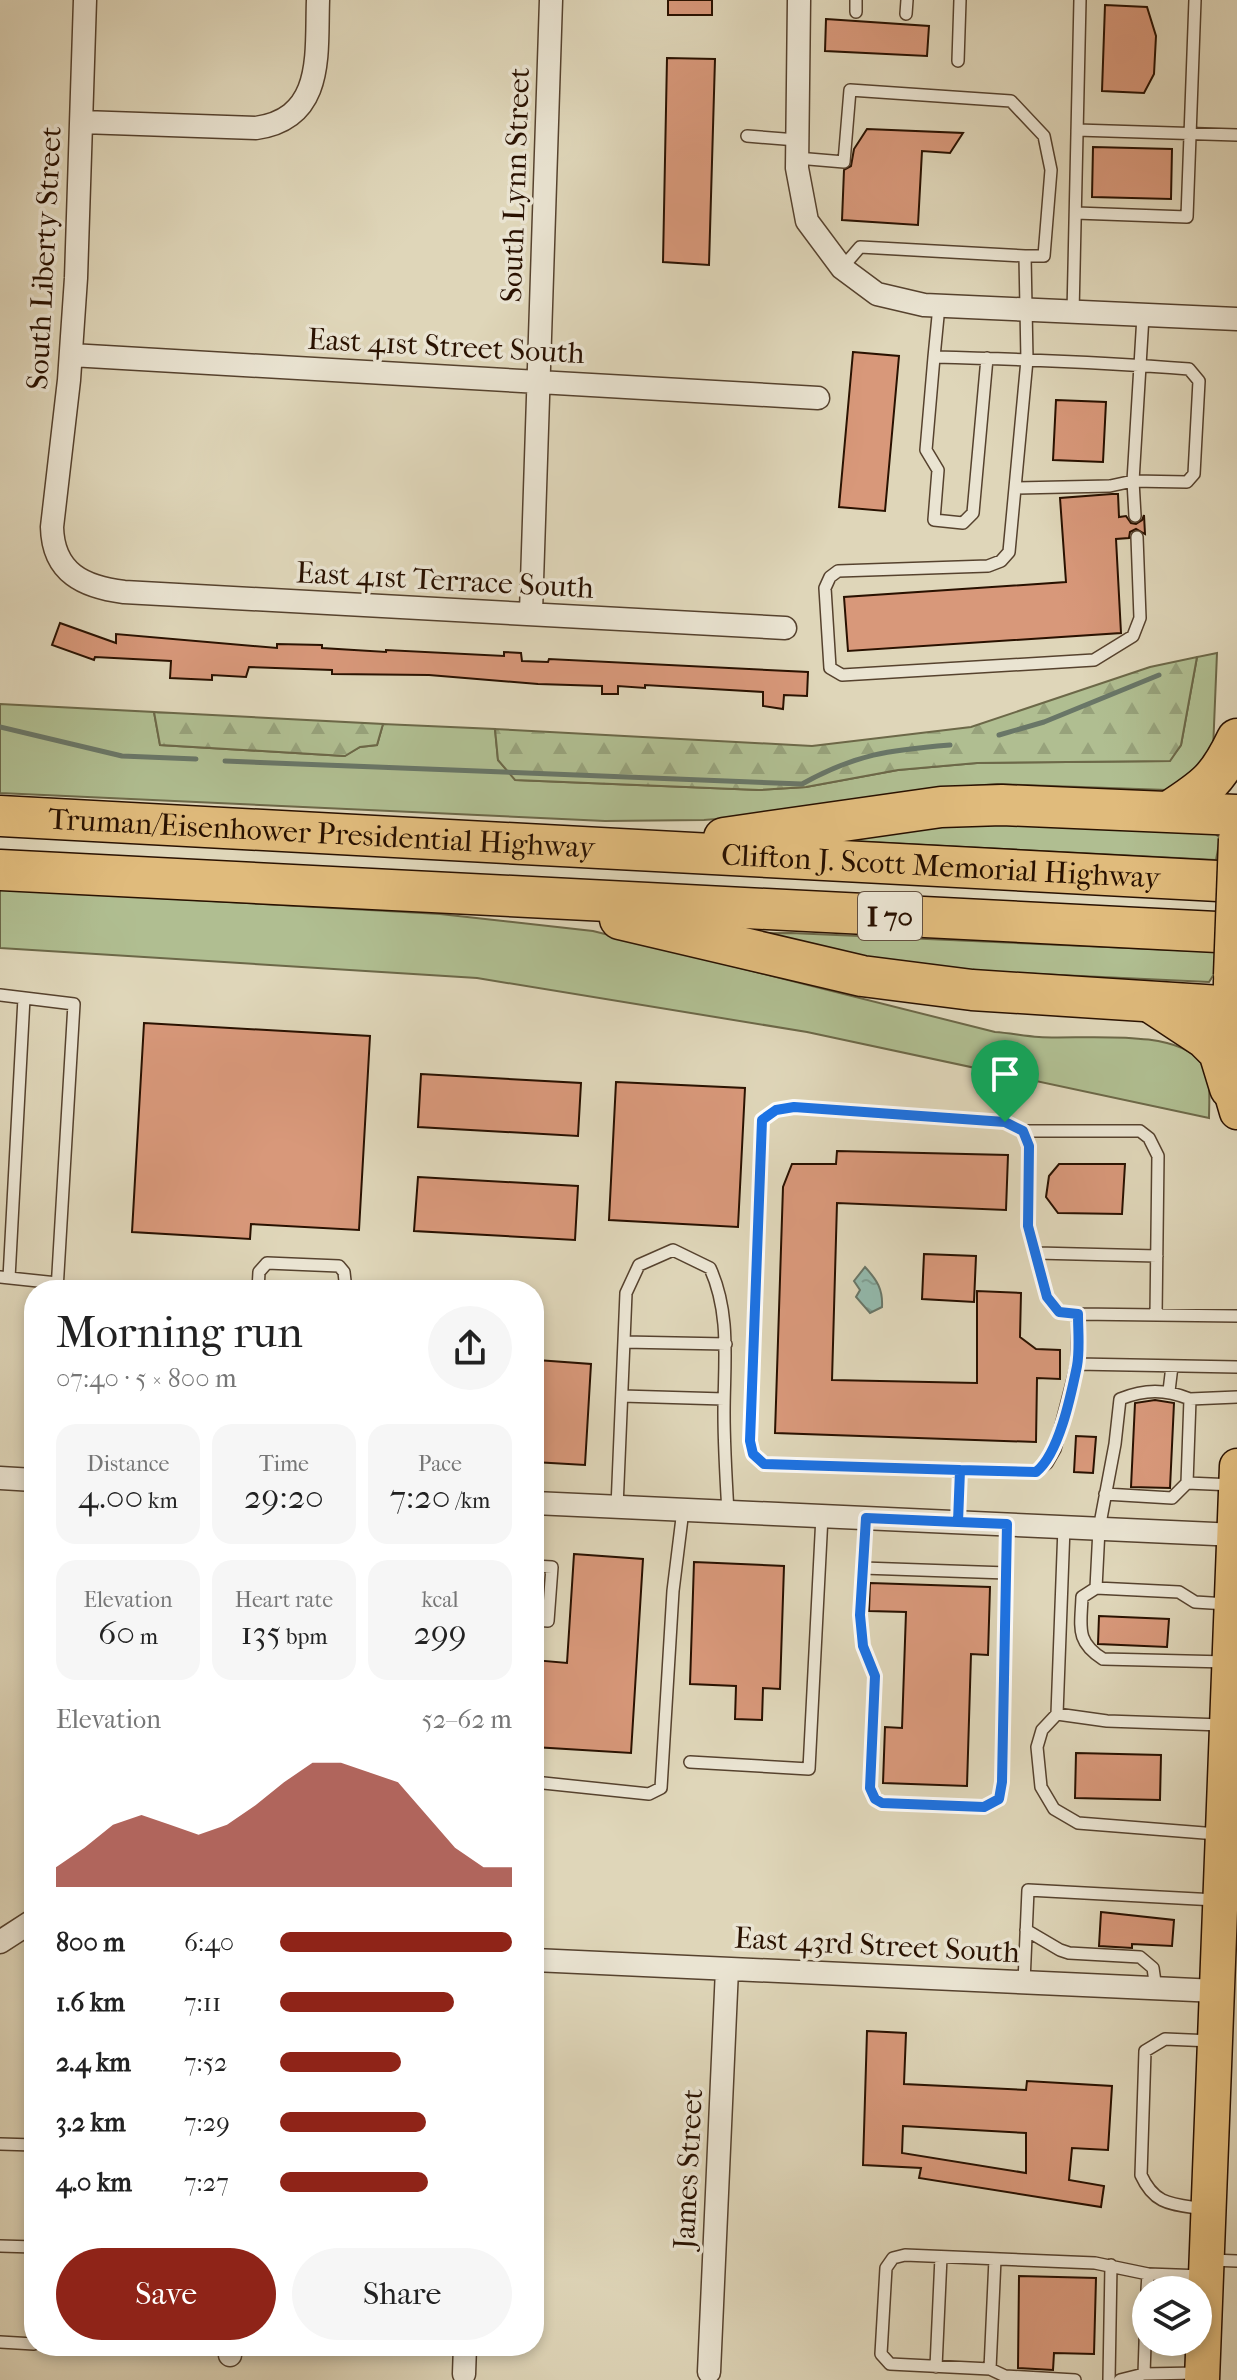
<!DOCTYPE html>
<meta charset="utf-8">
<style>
:root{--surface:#fff;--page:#f6f6f6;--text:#222;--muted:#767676;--accent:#8f2418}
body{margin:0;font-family:"IM FELL French Canon",serif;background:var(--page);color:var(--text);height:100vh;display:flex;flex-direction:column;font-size:30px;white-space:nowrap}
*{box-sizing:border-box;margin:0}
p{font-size:26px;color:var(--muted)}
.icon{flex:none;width:44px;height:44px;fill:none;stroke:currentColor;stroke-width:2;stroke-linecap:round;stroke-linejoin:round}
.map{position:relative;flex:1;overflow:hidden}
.side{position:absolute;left:24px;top:1280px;width:520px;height:1076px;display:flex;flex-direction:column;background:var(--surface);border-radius:32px;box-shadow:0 4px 12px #0003}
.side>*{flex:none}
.controls{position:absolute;left:1132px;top:2276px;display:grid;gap:16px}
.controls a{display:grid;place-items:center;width:80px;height:80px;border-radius:50%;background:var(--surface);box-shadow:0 4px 12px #0003;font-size:40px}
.pin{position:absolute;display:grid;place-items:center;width:68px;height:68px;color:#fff;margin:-82px -34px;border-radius:50% 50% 50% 0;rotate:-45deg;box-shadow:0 0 8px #0007}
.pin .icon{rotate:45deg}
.round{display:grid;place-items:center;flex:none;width:84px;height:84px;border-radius:42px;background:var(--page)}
.head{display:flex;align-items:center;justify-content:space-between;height:136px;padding:0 32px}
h1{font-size:44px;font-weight:600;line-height:60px}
.metrics{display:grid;grid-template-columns:repeat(3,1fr);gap:12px;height:136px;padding:8px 32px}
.metrics div{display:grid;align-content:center;border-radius:20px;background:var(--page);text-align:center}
.metrics b{font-size:34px;font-weight:600}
.metrics small{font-size:22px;font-weight:400}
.metrics p{font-size:22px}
.chart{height:224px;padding:16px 32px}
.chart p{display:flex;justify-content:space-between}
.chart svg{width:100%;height:144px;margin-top:8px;fill:var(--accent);opacity:.7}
.cta{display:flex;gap:16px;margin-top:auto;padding:16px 32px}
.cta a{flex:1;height:92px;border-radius:48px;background:var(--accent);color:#fff;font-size:32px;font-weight:600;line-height:92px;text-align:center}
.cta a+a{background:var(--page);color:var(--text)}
ul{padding:0 32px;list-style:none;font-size:26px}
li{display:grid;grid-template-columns:128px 96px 1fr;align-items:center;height:60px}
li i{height:20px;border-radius:10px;background:var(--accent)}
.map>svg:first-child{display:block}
</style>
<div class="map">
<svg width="1237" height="2380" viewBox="0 0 1237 2380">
<defs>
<pattern id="forest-firs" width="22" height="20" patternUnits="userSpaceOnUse" patternTransform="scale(2)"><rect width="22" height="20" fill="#b0be91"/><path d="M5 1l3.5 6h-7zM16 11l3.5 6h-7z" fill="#97a27b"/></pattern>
<pattern id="water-ripples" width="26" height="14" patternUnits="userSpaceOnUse" patternTransform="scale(2)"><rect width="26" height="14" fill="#93b9ac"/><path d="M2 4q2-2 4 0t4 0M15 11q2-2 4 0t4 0" fill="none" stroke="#7f9e92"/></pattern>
</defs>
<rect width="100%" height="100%" fill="#dfd6b9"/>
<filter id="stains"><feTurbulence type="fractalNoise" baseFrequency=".0025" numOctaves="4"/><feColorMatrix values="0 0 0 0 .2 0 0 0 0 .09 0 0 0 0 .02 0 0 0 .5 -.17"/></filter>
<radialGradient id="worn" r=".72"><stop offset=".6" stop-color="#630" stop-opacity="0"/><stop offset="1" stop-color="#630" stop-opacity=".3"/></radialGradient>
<path fill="#b0be91" stroke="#6c6848" stroke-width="2" d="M 1217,653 L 1213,750 L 1208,764 L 1167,790 L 997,784 L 946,788 L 779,814 L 704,820 L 605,821 L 0,793 L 0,704 L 154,712 L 160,745 L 344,756 L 360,747 L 377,745 L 383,724 L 495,729 L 498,760 L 516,780 L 759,790 L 806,787 L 898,770 L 977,763 L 1169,761 L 1181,745 L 1197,657 Z
M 901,822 L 1209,828 L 1220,838 L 1216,860 L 808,839 Z
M 0,889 L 440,914 L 593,931 L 995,1032 C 1010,1033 1024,1036 1039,1037 C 1078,1040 1177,1027 1201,1063 C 1212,1078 1209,1101 1209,1118 L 807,1032 L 477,978 L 0,948 Z
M 791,933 L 1221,952 L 1216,971 L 1209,982 L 883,967 L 712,934 Z"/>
<path fill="url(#forest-firs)" stroke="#6c6848" stroke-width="2" d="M 1197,657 L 1181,745 L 1170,761 L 977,763 L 898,770 L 806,787 L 759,790 L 515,780 L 498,760 L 495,729 L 812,746 L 971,727 L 1150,667 Z
M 154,712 L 383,724 L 377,745 L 360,747 L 345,756 L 160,745 Z"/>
<path fill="url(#water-ripples)" stroke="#697667" stroke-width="2" d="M 865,1267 C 877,1280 883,1289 882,1307 L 870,1313 L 856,1297 L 860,1290 L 854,1281 Z"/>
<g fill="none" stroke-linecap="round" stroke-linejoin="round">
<path stroke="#697667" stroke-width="5" d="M 0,727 L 122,756 L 196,759
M 999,735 L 1044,722 L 1159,675
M 225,761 L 802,784 C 856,754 889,750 950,745"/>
</g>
<path fill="#d8987a" stroke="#291100" stroke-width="2" fill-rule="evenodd" d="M 668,0 L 712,0 L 712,15 L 668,15 Z
M 1105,5 L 1147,7 L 1156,36 L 1154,74 L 1144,93 L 1102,91 Z
M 826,19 L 929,26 L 927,56 L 825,51 Z
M 667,58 L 715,59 L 709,265 L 663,262 Z
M 867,129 L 963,133 L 950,153 L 922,151 L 918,225 L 842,220 L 844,170 L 851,166 L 854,149 Z
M 1093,147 L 1172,149 L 1171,199 L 1092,197 Z
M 853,352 L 899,356 L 885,511 L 839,507 Z
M 1056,400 L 1106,402 L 1103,462 L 1053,460 Z
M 1112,494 L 1118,494 L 1119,517 L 1126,516 L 1131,523 L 1136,524 L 1142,520 L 1144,515 L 1145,534 L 1136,529 L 1130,532 L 1129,538 L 1116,539 L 1121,633 L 848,651 L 844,597 L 1066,582 L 1060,498 Z
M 60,623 L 116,643 L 116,634 L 277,648 L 277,644 L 322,645 L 322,648 L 386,652 L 386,650 L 504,656 L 504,652 L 521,653 L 522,661 L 548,662 L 549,659 L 808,672 L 807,696 L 784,695 L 783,709 L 763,706 L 763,692 L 645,685 L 645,688 L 618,686 L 618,694 L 602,694 L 602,686 L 538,684 L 429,675 L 332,674 L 332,670 L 249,667 L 246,677 L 212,675 L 212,680 L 170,678 L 171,661 L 95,657 L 94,660 L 52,645 Z
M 144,1023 L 370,1036 L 359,1230 L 251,1224 L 250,1239 L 132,1232 Z
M 421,1074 L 581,1083 L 578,1136 L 418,1127 Z
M 616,1082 L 745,1088 L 738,1227 L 609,1220 Z
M 837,1151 L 1008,1155 L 1006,1210 L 837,1203 L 832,1380 L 977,1383 L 977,1291 L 1021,1293 L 1020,1337 L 1036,1349 L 1060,1350 L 1060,1379 L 1037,1378 L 1036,1442 L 775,1433 L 783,1187 L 792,1164 L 836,1164 Z
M 1059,1164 L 1125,1164 L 1122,1214 L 1058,1213 L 1046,1197 L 1049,1176 Z
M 418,1177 L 578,1186 L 575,1240 L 414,1231 Z
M 924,1254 L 976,1256 L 974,1302 L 922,1299 Z
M 537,1360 L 591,1364 L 585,1465 L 534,1462 Z
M 1155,1400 L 1174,1403 L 1170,1488 L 1131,1487 L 1135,1403 Z
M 1076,1436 L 1096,1437 L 1093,1473 L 1074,1472 Z
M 574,1554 L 643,1559 L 631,1753 L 534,1747 L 534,1660 L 567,1663 Z
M 694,1562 L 784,1566 L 780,1689 L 763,1688 L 762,1720 L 735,1719 L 736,1686 L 690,1684 Z
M 870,1583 L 990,1587 L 988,1655 L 971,1654 L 967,1786 L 883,1783 L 885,1727 L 902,1728 L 906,1612 L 869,1611 Z
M 1099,1616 L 1169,1619 L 1167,1647 L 1098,1644 Z
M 1076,1753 L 1161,1755 L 1160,1800 L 1075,1798 Z
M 1101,1912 L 1174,1920 L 1172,1946 L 1132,1944 L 1132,1948 L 1099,1946 Z
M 867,2031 L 906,2033 L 904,2084 L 1026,2090 L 1027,2081 L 1112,2086 L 1108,2150 L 1072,2148 L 1069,2180 L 1104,2186 L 1101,2207 L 919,2178 L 921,2168 L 863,2165 ZM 903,2126 L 1026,2133 L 1026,2173 L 902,2153 Z
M 1019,2276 L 1096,2278 L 1094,2354 L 1054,2353 L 1053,2370 L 1018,2368 Z"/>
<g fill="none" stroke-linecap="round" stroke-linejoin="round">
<g stroke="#56422e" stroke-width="14">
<path id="service" d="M 856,12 L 856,0
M 906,14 L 907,0
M 958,61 L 960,0
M 1077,130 L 1237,135
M 747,136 L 797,140
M 797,158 L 844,162 L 850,90 L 1011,101 L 1044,136 L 1051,170 L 1044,256 L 1025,256
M 1076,213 L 1187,217 L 1195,0
M 842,268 L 860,247 L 1025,256 L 1027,360 L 1009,552 L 1001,561 L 988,566 L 838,571 L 830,577 L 825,588 L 830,668 L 842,675 L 1094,660 L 1133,636 L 1140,618 L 1137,537
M 1073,313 L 1080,0
M 934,357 L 939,306
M 987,358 L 973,513 L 963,523 L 934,520 L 938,470 L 926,450 L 934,357 C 1019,359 1104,362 1189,369 L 1199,381 L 1194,474 L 1187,482 L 1133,481 L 1110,486 L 1017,488
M 1135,516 L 1133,481 L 1143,316
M 0,995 L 74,1004 L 57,1290
M 794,1107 L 1005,1122 L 1023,1131 L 1029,1146 L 1028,1226 L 1047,1297 L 1059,1312 L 1078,1314 L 1077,1364 L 1055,1449 L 1047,1463 L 1036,1472 L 764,1464 L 753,1454 L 750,1441 L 762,1120 L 776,1110 Z
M 1023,1131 L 1140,1131 L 1149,1138 L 1158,1156 L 1156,1315
M 1037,1253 L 1157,1256
M 0,1277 L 57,1283
M 9,1278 L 24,998
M 258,1290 L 259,1272 L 267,1263 L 339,1266 L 344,1272 L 346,1290
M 1078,1314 L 1237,1316
M 624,1342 L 726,1344
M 1077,1364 L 1237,1367
M 1169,1391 L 1172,1366
M 622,1396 L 724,1399
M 1190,1399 L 1237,1397
M 1187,1483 L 1234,1485
M 617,1507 L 626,1293 L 639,1265 L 673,1250 L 710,1268 C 731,1314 724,1363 724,1413 C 724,1446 726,1479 728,1512
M 866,1518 L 860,1615 L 863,1646 L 875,1676 L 870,1788 L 875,1799 L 882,1803 L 984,1807 L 999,1799 L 1002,1782 L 1007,1524
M 958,1522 L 960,1470
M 534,1566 L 552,1567 L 548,1621 L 534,1620
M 863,1568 L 1007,1573
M 1096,1588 L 1099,1529 L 1115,1444 L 1120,1399 C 1145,1389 1165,1389 1190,1399 L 1187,1483 L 1172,1498 L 1105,1494
M 1227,1662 L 1103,1659 C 1075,1641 1081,1627 1082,1597 L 1096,1588 L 1179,1592 L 1195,1602 L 1227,1604
M 1057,1714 L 1064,1527
M 690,1762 L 809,1769 L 822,1516
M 534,1782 L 649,1794 L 661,1788 L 673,1591 L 683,1510
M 1217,1834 L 1078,1823 L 1054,1809 L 1041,1787 L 1037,1747 L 1042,1730 L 1057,1714 L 1107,1721 L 1222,1725
M 1026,1930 L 1060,1950 L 1069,1953 L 1140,1957 L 1153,1968 L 1156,1989
M 1024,1982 L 1028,1890 L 1216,1900
M 0,2144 L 34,2145
M 1204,2209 C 1173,2204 1155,2206 1141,2175 L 1145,2051 L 1165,2039 L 1212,2041
M 0,2246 L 34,2247
M 1211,2260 L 1237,2261
M 1147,2290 L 1148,2274 L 1203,2276
M 1146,2314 L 1144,2374 L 1197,2373
M 0,2342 L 34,2344
M 936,2367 L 941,2257
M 990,2369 L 995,2259
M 1075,2380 L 1005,2376 L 990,2369 L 890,2364 L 881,2354 L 886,2268 L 893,2258 L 905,2255 L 1095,2263 L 1148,2274
M 1109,2380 L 1111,2265
M 1120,2380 L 1144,2374"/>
</g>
<g stroke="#56422e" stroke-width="25">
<path id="minor" d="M 85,0 L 76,278 L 69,380 L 52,527 C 53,573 84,587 124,592 L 785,628
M 799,0 L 797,168 L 807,221 L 842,268 L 877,294 L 924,305 L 1237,319
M 82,122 L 256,128 C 325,118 316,54 318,0
M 71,355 L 818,398
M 531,612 L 551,0
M 0,1478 L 34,1480
M 534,1503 L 1237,1535
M 0,1942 L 34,1920
M 534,1960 L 1217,1991
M 230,2355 L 230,2346
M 709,2372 L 727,1969
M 464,2374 L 465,2346"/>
</g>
<g stroke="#291100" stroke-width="37">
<path id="primary" d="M 1231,981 L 1230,1088 L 1237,1112
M 1202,2380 L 1237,1466"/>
</g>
<g stroke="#291100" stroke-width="43">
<g id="motorway">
<path d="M 1170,811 C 1207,787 1218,779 1237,739"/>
<path id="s1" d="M 0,816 L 1237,882"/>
<path d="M 724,838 L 941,807 L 1002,805 L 1237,815"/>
<path d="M 0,870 L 1237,933"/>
<path d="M 620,919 L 862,976 L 972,990 L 1237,1007"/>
<path d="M 1152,1003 L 1205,1038 L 1219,1052 L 1230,1088"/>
</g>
</g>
<use href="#service" stroke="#eae4d2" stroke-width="11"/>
<use href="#minor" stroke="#eae4d2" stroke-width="22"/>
<use href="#primary" stroke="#e0bb7c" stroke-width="34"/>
<use href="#motorway" stroke="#e0bb7c" stroke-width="40"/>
<g stroke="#291100" stroke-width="37" stroke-linecap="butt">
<path id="primary-bridge" d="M 1231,975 L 1236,839"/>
</g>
<use href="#primary-bridge" stroke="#e0bb7c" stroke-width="34"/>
</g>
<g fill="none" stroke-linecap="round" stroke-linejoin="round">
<g stroke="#fff" stroke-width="16">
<path id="route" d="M 1005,1122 L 1023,1131 L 1029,1146 L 1028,1226 L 1047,1297 L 1059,1312 L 1078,1314 C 1078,1331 1080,1350 1077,1366 C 1071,1395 1059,1454 1036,1472 L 960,1470 L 958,1522 L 866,1518 L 860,1615 L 863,1646 L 875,1676 L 870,1788 L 875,1799 L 882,1803 L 984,1807 L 999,1799 L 1002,1782 L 1007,1524 L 958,1522 L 960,1470 L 764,1464 L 753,1454 L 750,1441 L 762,1120 L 776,1110 L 794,1107 L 1005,1122"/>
</g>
<use href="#route" stroke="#1a73e8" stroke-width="10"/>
</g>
<g text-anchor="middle" stroke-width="7" stroke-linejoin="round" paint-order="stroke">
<rect fill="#eae4d2" stroke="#63503f" stroke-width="2" x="858" y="892" width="64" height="48" rx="6"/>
<g font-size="28" font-weight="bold" fill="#291100">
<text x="890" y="926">I 70</text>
</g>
<g font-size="30" fill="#291100" stroke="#eae4d2">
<text transform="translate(515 185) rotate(-88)" y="10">South Lynn Street</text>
<text transform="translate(44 258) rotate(-87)" y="10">South Liberty Street</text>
<text transform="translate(446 346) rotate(3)" y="10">East 41st Street South</text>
<text transform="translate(445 580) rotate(3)" y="10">East 41st Terrace South</text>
<text dy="10" stroke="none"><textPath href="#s1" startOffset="322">Truman/Eisenhower Presidential Highway</textPath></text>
<text dy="10" stroke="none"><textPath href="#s1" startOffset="942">Clifton J. Scott Memorial Highway</textPath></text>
<text transform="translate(877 1945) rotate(3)" y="10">East 43rd Street South</text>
<text transform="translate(688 2169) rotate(-87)" y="10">James Street</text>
</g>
</g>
<rect width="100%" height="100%" filter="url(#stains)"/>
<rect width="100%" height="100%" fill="url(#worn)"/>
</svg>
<div class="controls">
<a><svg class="icon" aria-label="layers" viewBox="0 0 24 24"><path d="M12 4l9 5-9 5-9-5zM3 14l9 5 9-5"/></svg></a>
</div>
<div class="pin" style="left:1005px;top:1122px;background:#1e9e55"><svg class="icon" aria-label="arrive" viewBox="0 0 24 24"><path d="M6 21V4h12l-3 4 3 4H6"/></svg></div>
<section class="side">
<div class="head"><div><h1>Morning run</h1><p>07:40 · 5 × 800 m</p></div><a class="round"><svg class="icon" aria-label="share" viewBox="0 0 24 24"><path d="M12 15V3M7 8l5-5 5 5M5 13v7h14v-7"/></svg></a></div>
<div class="metrics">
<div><p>Distance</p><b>4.00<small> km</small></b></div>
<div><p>Time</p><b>29:20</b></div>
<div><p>Pace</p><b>7:20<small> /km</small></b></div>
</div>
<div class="metrics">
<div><p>Elevation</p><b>60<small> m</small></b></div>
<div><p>Heart rate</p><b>135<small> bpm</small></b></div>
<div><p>kcal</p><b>299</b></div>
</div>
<div class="chart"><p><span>Elevation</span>52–62 m</p>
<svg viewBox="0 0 160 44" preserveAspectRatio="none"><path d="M0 44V38L10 32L20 25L30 22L40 25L50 28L60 25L70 19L80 12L90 6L100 6L110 9L120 12L130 22L140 32L150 38L160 38V44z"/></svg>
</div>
<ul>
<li><b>800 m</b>6:40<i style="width:100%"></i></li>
<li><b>1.6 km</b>7:11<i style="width:75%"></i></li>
<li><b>2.4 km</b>7:52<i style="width:52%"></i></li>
<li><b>3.2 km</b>7:29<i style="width:63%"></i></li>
<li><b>4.0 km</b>7:27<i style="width:64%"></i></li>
</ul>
<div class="cta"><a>Save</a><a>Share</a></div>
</section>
</div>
